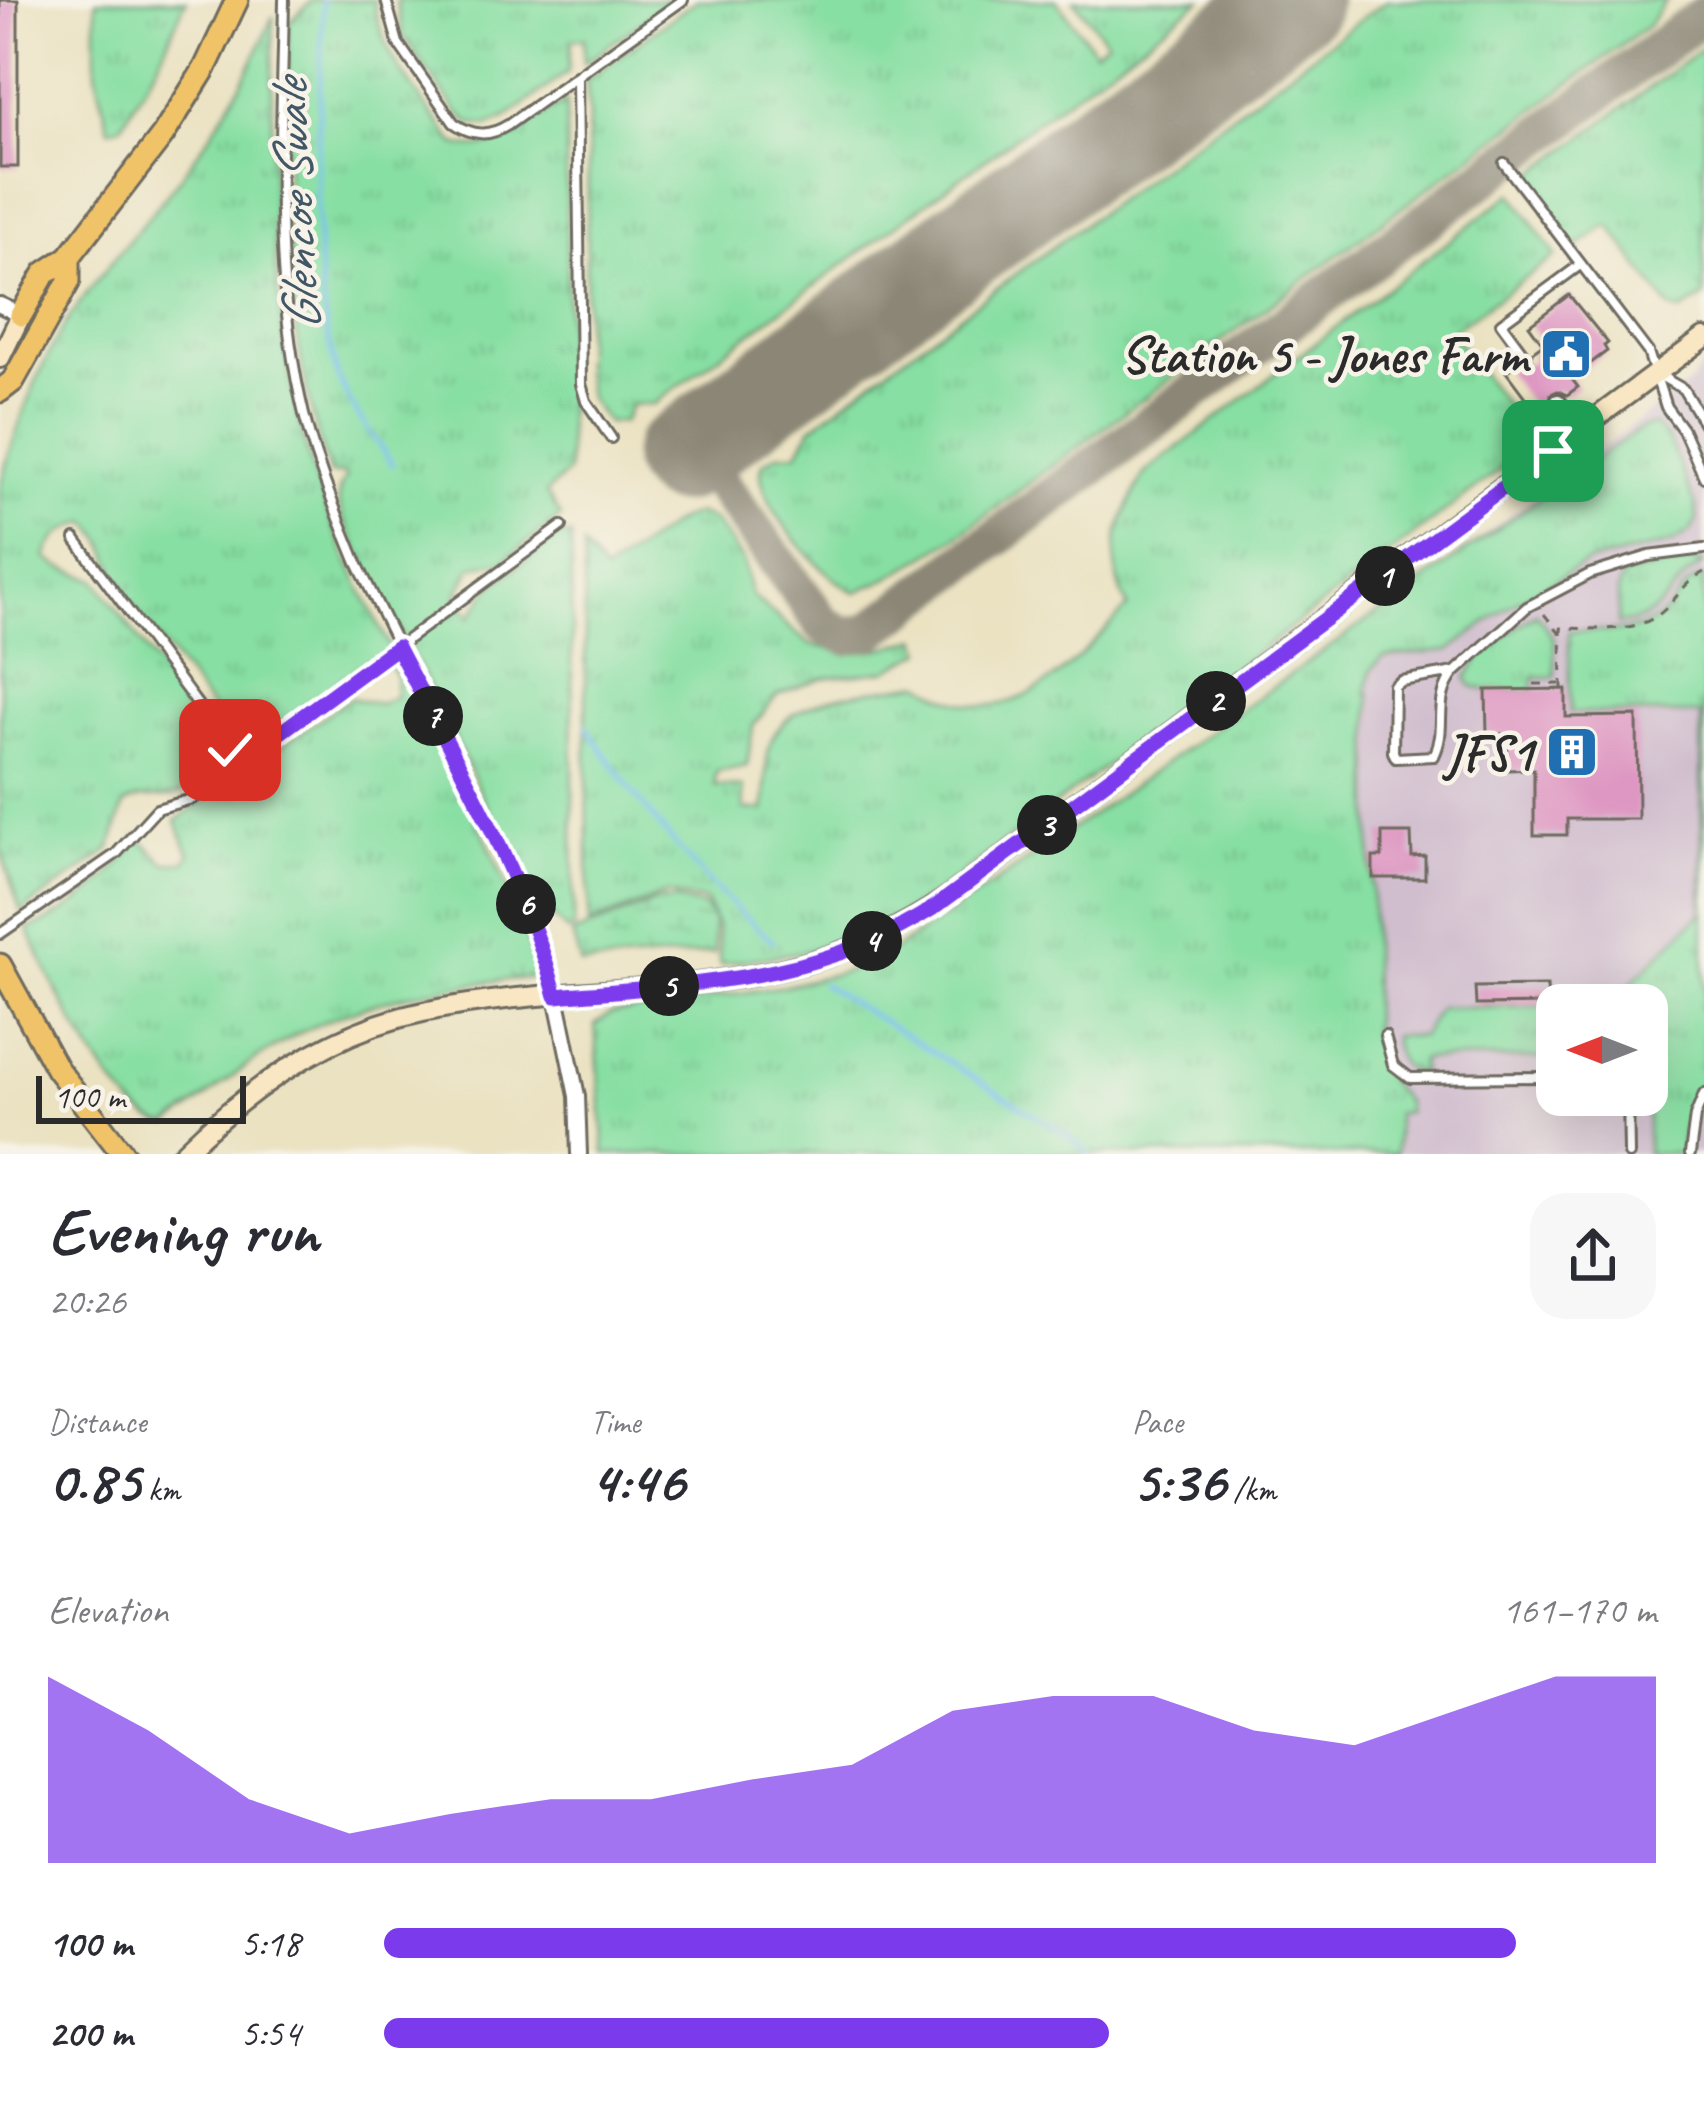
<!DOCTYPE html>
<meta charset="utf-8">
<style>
:root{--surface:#fff;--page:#f7f7f7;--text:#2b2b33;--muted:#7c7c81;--accent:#7c3aed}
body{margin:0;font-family:Caveat,sans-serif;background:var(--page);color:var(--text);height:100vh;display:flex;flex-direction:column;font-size:45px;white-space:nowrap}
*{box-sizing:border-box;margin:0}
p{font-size:39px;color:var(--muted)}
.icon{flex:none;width:66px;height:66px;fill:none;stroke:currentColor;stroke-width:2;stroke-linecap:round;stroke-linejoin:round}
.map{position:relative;height:1154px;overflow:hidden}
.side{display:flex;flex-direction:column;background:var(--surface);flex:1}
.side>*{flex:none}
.needle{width:78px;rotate:270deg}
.fabs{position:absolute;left:1536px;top:984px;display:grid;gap:24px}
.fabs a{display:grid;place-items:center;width:132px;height:132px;border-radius:24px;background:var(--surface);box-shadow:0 12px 48px #0002;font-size:60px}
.scale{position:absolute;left:36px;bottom:30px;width:210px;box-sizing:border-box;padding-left:12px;border:6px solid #2b2b2b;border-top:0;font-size:33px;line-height:42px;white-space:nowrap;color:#2b2b2b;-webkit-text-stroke:9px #f7f3e8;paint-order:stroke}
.pin{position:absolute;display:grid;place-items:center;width:102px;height:102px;color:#fff;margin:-51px;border-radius:24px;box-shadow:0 6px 18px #0006}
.km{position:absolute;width:60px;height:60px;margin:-30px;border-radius:50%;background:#222;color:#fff;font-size:33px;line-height:60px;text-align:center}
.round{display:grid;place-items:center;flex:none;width:126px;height:126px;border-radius:36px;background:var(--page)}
.overview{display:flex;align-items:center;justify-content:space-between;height:204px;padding:0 48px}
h1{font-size:66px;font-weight:800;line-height:90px}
.metrics{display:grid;grid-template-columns:repeat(3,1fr);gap:18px;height:204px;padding:12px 48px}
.metrics div{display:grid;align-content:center}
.metrics b{font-size:60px;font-weight:800}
.metrics small{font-size:33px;font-weight:400}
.metrics p{font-size:33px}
.chart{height:336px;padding:24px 48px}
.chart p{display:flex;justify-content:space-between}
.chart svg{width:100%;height:216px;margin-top:12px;fill:var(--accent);opacity:.7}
ul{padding:0 48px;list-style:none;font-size:39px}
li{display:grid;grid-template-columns:192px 144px 1fr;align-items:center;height:90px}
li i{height:30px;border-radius:15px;background:var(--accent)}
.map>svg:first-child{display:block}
</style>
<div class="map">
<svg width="1704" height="1154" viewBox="0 0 1704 1154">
<defs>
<pattern id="grass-tufts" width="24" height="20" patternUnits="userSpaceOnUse" patternTransform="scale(3)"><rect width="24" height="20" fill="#87dfa3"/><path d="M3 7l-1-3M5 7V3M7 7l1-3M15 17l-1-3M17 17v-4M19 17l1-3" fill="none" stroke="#75c08c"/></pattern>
<pattern id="wetland-marsh" width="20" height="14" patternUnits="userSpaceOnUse" patternTransform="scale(3)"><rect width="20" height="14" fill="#87dfa3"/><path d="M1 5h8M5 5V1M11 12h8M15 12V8" fill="none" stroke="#75c08c"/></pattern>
</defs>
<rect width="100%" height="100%" fill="#f7f3e8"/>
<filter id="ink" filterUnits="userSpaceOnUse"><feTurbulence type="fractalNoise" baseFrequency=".00833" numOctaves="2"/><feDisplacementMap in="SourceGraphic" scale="24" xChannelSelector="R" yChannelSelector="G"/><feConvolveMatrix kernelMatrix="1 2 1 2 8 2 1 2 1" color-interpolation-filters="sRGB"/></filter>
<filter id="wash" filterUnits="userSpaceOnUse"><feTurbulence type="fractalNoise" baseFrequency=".004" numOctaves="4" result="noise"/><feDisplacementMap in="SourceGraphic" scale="48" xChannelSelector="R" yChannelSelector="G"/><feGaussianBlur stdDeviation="2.7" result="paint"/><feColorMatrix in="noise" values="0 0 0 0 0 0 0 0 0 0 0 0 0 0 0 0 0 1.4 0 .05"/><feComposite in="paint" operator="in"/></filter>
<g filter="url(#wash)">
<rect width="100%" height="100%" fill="#ebe2c2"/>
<path fill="#d0bdce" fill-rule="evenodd" d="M 1704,364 L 1704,1154 L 1336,1154 L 1337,643 L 1691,382 ZM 1557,1005 L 1647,1005 L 1647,1095 L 1557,1095 Z"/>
<path fill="url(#grass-tufts)" stroke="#598567" stroke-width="3" d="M 96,0 L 186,0 L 157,65 L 121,126 L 109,129 L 96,74 Z
M 312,0 L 374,0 C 380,56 422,100 455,144 C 495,158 533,121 566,101 L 568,472 L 546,493 L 561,517 L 503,561 L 472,567 L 456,596 L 470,617 L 491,587 L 558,535 L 571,536 L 574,928 L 567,931 L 554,918 L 538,917 L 445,718 L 346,526 C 339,507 333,495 346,478 L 344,474 L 330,474 C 279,328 285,175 289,23 Z
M 396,0 L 672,0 L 584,63 L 584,38 L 571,40 L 568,72 L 505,119 L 488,126 L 471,124 L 457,112 L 403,36 Z
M 697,0 L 1056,0 L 1095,51 L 1107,41 L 1074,0 L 1201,0 L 654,404 L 631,405 L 623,422 L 607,423 L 589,399 L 584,372 L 589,115 L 586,80 Z
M 1387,0 L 1667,0 L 1649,25 L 955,538 L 889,578 L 856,592 C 825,581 748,496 763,463 L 778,454 L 798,453 L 811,428 L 873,380 Z
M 273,16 C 271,185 265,362 331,521 C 395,676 491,815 539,977 C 441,985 349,999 265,1053 C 231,1075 202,1103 168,1125 C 115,1119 48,976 28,929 C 65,917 123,872 137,836 L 165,863 L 185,862 L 190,854 L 176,821 L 245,769 L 257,774 L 273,773 L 281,762 L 277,749 L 350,698 L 379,704 L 395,697 L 396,674 L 385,661 L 369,660 L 243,750 L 127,597 C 112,573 110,541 88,522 C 65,529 53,534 46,558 L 60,567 L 96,580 L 221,754 C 205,771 190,796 164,797 C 146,799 141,795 124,805 L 110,850 L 21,912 L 0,849 L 0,485 C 14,435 32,384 57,338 C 87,286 127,245 164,198 C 209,142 246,84 273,16 Z
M 1704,47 L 1704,297 L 1680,312 L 1670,309 L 1611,227 L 1606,226 L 1576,248 L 1540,199 L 1529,177 Z
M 1512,193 L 1556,256 L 1450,332 L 1535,444 L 949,884 L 881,926 L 807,951 L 720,964 L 717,925 L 706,901 L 666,894 L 589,924 L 584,548 L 604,573 L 680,519 L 697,514 L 713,520 L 743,560 L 752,596 L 809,644 L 849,653 L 886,648 L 918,638 L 924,651 L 885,671 L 822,678 L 777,695 L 753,726 L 747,766 L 716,772 L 715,786 L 743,787 L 744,810 L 764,810 C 767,791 765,771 768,753 C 778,692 874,692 922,683 C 1009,745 1069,667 1128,607 C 1103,555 1119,521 1145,473 Z
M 1653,425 L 1668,439 L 1696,506 L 1697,520 L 1690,532 L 1671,543 L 1586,563 L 1506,608 L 1449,651 L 1384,657 L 1371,670 L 1367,693 L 1370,693 L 1373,1037 L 1389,1083 L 1405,1101 L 1407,1112 L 1396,1113 L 1396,1154 L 605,1154 L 595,1025 L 610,1014 L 784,986 L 847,971 L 897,948 L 1014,870 L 1587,465 L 1642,428 Z
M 1691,561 L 1704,563 C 1697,570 1687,574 1681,582 C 1661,604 1651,622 1618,624 L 1618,589 L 1623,575 Z
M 1704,576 L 1704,1078 L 1683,1130 L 1682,1154 L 1647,1154 L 1647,1005 L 1609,1005 L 1703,912 L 1701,714 L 1570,713 L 1569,631 C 1604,631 1644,638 1669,608 C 1681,593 1686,584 1704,576 Z
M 1536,613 L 1554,639 L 1555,677 L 1534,677 L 1533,690 L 1486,690 L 1472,686 L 1467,678 C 1480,650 1512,632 1536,613 Z
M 1557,1007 L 1557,1058 L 1422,1059 L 1421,1073 C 1398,1070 1396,1057 1393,1036 L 1422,1036 L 1439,1008 Z"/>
<path fill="url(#wetland-marsh)" stroke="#598567" stroke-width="3" d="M 677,900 L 706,907 L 713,919 L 714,953 L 581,965 L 572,934 L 655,902 Z"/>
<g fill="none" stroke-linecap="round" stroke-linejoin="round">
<path stroke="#78bfef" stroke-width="4.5" d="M 323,0 C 321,110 305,266 336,370 C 347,405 372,435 393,465
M 586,726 C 640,806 699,880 773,941
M 822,984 L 1067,1135 L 1089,1154"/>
<path stroke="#8b8676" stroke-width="39" d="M 693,446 L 824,625 L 847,636 L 869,632 L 1704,15"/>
<path stroke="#8b8676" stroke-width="93" d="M 679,457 L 1294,0"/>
</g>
<g id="blocks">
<path fill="#de97c2" d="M 0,0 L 18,0 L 18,167 L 0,167 Z
M 1569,295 L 1608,343 L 1604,346 L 1607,351 L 1571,378 L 1578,387 L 1567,395 L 1558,391 L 1551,394 L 1549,409 L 1539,416 L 1506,372 L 1519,362 L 1532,363 L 1532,352 L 1543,344 L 1529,325 Z
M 1566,689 L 1566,717 L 1637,716 L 1638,819 L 1567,819 L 1567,835 L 1534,835 L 1534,769 L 1508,770 L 1507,734 L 1487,734 L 1486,690 Z
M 1382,833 L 1411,833 L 1412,857 L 1425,856 L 1425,878 L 1373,878 L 1373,857 L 1382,857 Z
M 1547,986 L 1548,1004 L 1476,1005 L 1475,987 Z"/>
</g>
</g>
<g filter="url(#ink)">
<use href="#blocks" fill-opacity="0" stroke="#6e6b60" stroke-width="3"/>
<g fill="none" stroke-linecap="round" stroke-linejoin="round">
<g stroke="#6e6b60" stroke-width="14">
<path id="service" d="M 284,0 C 282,132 272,268 300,397 C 312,455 335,509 357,563 L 529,909 L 556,995
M 386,0 L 398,43 L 454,123 C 473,136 489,137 508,125 L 683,0
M 577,78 L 581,384 L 586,401 L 611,438
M 1504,163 L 1648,352 L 1666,407 L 1683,430 L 1704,477
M 1526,357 L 1501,323 L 1580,265
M 1657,374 L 1683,389 L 1704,424
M 1455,672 C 1431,702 1449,726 1434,756 L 1396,758 L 1393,752 L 1394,686 L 1401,681 L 1455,672 L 1527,607 L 1590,574 L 1649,556 L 1704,549
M 231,769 L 562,526
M 0,934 L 116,854 L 157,809 L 192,799 L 222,780 L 232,759 L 223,739 L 75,539
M 1385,1036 L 1393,1065 L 1410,1078 L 1557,1077
M 1628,1095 L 1629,1154
M 1690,1154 L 1695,1116 L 1704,1094"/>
</g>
<g stroke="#6e6b60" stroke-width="20">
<path id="minor" d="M 0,305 L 21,315
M 1558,402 L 1579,431
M 556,996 L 577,1096 L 579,1154"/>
</g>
<g stroke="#6e6b60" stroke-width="24">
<path id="secondary" d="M 0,358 L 21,315
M 182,1154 C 248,1089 330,1031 423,1012 C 611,973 782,1014 951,895 L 1704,338"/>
</g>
<g stroke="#6e6b60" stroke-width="27">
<path id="primary" d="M 21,315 L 45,273 L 69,257 L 163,135 L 205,68 L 237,0
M 0,391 L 13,381 L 69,281 L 69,257
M 0,965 L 57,1069 L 123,1154"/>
</g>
<path stroke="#6e6b60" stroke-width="3" stroke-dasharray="9 9" stroke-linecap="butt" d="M 1544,614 L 1560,634
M 1534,684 L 1560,684
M 1562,689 L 1561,628 C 1594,628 1637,635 1663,611 C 1679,596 1684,582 1704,572"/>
<use href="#service" stroke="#fff" stroke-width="8"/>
<use href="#minor" stroke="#fff" stroke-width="14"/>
<use href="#secondary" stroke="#f9e7c3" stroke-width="18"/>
<use href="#primary" stroke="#f1c369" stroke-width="21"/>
</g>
</g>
<g fill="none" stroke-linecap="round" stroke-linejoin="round" filter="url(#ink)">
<g stroke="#fff" stroke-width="24">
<path id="route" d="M 230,750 L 229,770 L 397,647 C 456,761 522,872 556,996 C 694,983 814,984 935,907 L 1553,451"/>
</g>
<use href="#route" stroke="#7c3aed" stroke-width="15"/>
</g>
<defs>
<g id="civic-square" transform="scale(2.7)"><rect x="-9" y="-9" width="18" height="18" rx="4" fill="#1f6fb2" stroke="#f7f3e8"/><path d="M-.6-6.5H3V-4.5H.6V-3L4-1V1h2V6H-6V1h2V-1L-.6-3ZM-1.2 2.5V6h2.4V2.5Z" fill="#fff"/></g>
<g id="building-square" transform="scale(2.7)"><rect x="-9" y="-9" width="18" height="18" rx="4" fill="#1f6fb2" stroke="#f7f3e8"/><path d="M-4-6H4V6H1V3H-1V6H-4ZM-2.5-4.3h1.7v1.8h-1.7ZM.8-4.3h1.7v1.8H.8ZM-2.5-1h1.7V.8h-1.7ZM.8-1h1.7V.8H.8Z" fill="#fff"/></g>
</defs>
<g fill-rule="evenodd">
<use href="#civic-square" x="1566" y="354"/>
<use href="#building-square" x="1572" y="752"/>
</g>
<g text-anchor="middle" stroke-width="9" stroke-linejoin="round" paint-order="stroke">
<g font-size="51" font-weight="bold" fill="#2b2b2b" stroke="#f7f3e8" text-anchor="end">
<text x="1527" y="372">Station 5 - Jones Farm</text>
<text x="1533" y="770">JFS1</text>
</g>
<g font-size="54" font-style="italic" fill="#425766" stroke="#f7f3e8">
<text transform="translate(294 206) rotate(-93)" y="19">Glencoe Swale</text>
</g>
</g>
</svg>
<div class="fabs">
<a><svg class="needle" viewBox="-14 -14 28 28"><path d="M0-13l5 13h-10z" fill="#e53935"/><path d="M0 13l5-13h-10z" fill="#7c7c81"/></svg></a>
</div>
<div class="scale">100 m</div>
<div class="pin" style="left:1553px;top:451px;background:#1e9e55"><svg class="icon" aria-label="arrive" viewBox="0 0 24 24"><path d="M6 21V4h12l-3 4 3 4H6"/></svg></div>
<div class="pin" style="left:230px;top:750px;background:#d93025"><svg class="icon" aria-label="check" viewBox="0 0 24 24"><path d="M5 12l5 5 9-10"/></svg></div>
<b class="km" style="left:1385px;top:576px">1</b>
<b class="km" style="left:1216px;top:701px">2</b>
<b class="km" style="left:1047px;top:825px">3</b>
<b class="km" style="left:872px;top:941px">4</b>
<b class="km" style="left:669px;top:986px">5</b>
<b class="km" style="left:526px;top:904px">6</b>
<b class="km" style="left:433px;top:716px">7</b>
</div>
<section class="side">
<div class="overview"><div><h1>Evening run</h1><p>20:26</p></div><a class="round"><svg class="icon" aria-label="share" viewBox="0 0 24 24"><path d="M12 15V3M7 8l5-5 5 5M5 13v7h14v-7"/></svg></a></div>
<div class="metrics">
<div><p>Distance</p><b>0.85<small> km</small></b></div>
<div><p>Time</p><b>4:46</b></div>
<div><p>Pace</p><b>5:36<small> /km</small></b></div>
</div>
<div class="chart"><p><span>Elevation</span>161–170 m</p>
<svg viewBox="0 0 160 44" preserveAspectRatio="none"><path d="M0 44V6L10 17L20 31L30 38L40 34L50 31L60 31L70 27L80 24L90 13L100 10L110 10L120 17L130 20L140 13L150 6L160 6V44z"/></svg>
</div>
<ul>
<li><b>100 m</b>5:18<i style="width:89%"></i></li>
<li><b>200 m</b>5:54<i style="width:57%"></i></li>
</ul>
</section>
